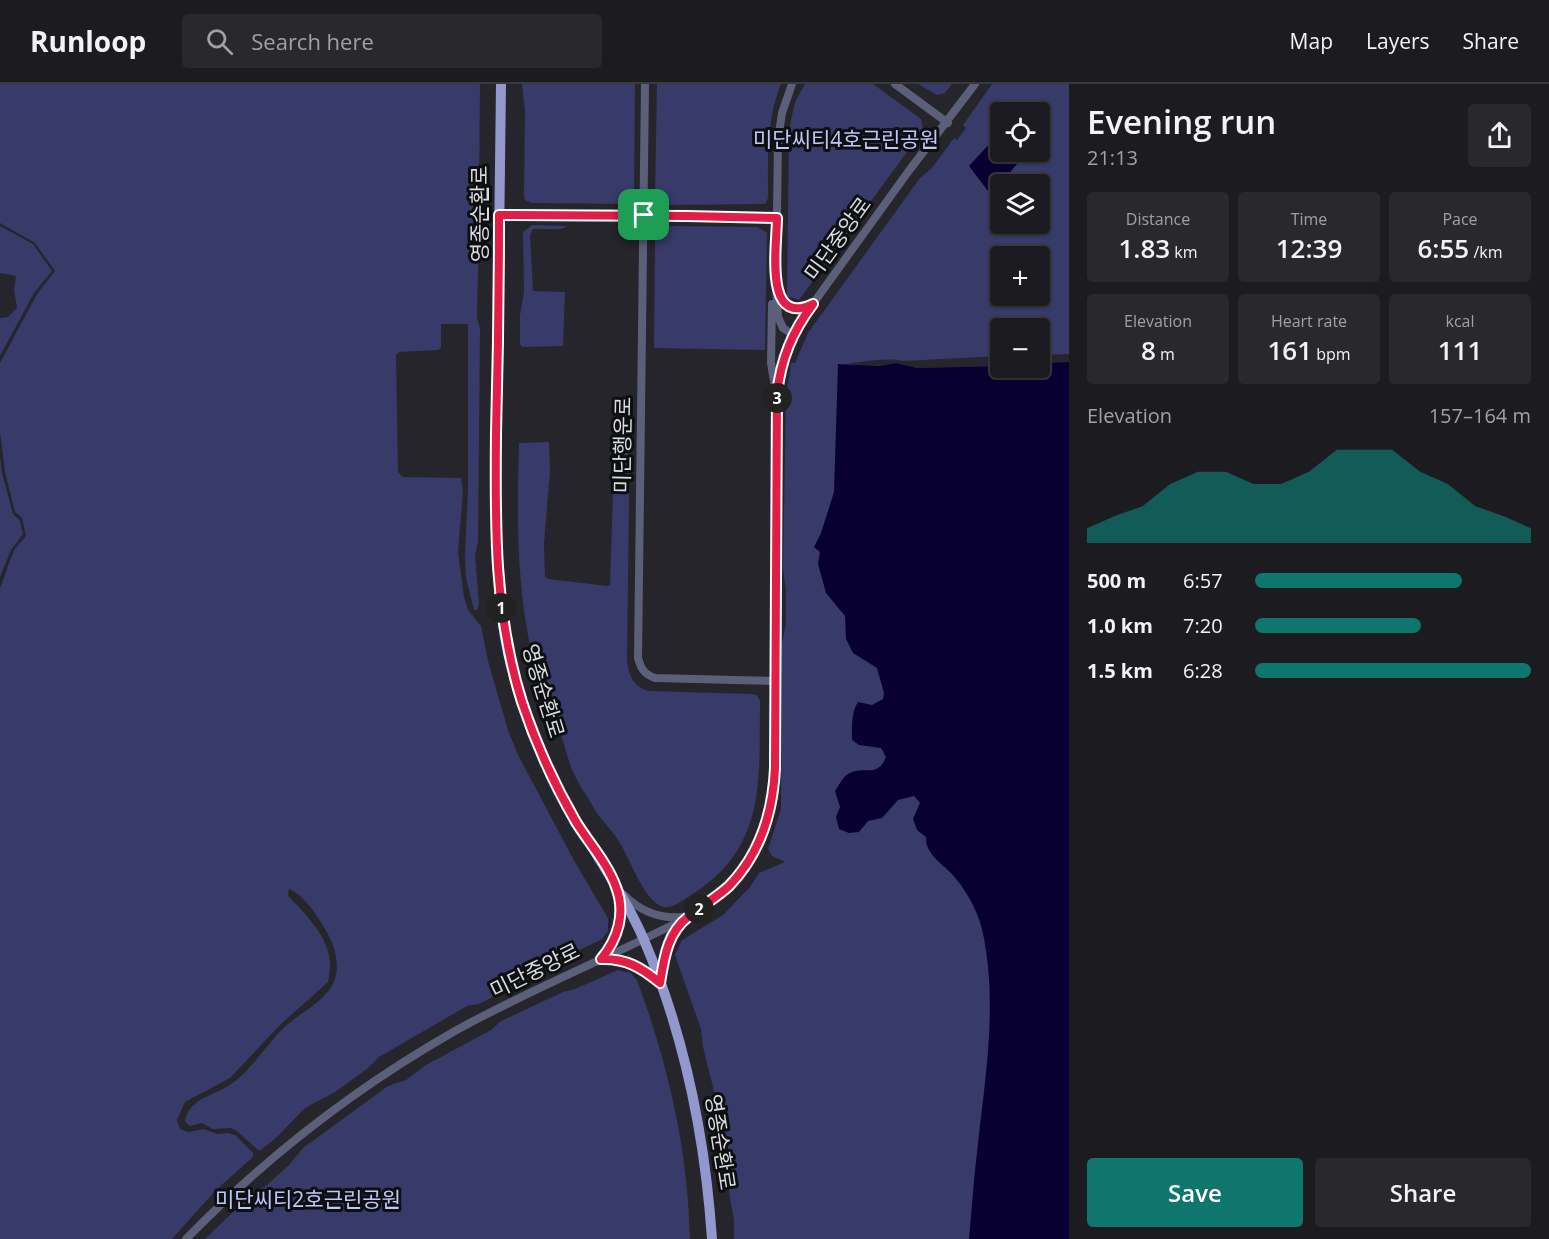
<!DOCTYPE html>
<meta charset="utf-8">
<style>
:root{--surface:#1c1c20;--page:#29292d;--text:#f1f3f6;--muted:#a0a1a5;--line:#3a3a3e;--accent:#0f766e}
body{margin:0;font-family:"Open Sans","Noto Sans KR",sans-serif;background:var(--page);color:var(--text);height:100vh;display:flex;flex-direction:column;font-size:22px;white-space:nowrap}
*{box-sizing:border-box;margin:0}
p{font-size:20px;color:var(--muted)}
.icon{flex:none;width:33px;height:33px;fill:none;stroke:currentColor;stroke-width:2;stroke-linecap:round;stroke-linejoin:round}
.map{position:relative;flex:1;overflow:hidden}
.drawer{display:flex;flex-direction:column;background:var(--surface);width:480px}
.drawer>*{flex:none}
.tools{position:absolute;left:990px;top:18px;display:grid;gap:12px}
.tools a{display:grid;place-items:center;width:60px;height:60px;border-radius:6px;background:var(--surface);box-shadow:0 2px 4px #0004,0 0 0 2px var(--line);font-size:30px}
.pin{position:absolute;display:grid;place-items:center;width:51px;height:51px;color:#fff;margin:-26px;border-radius:12px;box-shadow:0 3px 9px #0006}
.km{position:absolute;width:30px;height:30px;margin:-15px;border-radius:50%;background:#222;color:#fff;font-size:16px;line-height:30px;text-align:center}
.round{display:grid;place-items:center;flex:none;width:63px;height:63px;border-radius:6px;background:var(--page)}
.head{display:flex;align-items:center;justify-content:space-between;height:102px;padding:0 18px}
h1{font-size:33px;font-weight:600;line-height:45px}
.metrics{display:grid;grid-template-columns:repeat(3,1fr);gap:9px;height:102px;padding:6px 18px}
.metrics div{display:grid;align-content:center;border-radius:6px;background:var(--page);text-align:center}
.metrics b{font-size:26px;font-weight:600}
.metrics small{font-size:16px;font-weight:400}
.metrics p{font-size:16px}
.chart{height:168px;padding:12px 18px}
.chart p{display:flex;justify-content:space-between}
.chart svg{width:100%;height:108px;margin-top:6px;fill:var(--accent);opacity:.7}
.button{display:flex;gap:12px;margin-top:auto;padding:12px 18px}
.button a{flex:1;height:69px;border-radius:6px;background:var(--accent);color:#fff;font-size:24px;font-weight:600;line-height:69px;text-align:center}
.button a+a{background:var(--page);color:var(--text)}
ul{padding:0 18px;list-style:none;font-size:20px}
li{display:grid;grid-template-columns:96px 72px 1fr;align-items:center;height:45px}
li i{height:15px;border-radius:8px;background:var(--accent)}
header{display:flex;align-items:center;gap:36px;box-sizing:border-box;height:84px;padding:0 30px;background:var(--surface);border-bottom:2px solid var(--line)}
header strong{font-size:28px}
nav{display:flex;gap:33px;margin-inline-start:auto;font-size:21px}
.search{width:420px;height:54px;background:var(--page);display:flex;align-items:center;gap:15px;box-sizing:border-box;padding:0 21px;border-radius:6px;color:var(--muted);font-size:22px}
main{display:flex;flex:1;min-height:0}
.map>svg:first-child{display:block}
</style>
<header>
<strong>Runloop</strong>
<div class="search"><svg class="icon" aria-label="search" viewBox="0 0 24 24"><circle cx="10" cy="10" r="6"/><path d="M15 15l6 6"/></svg>Search here</div>
<nav><a>Map</a><a>Layers</a><a>Share</a></nav>
</header>
<main>
<div class="map">
<svg width="1069" height="1155" viewBox="0 0 1069 1155">
<rect width="100%" height="100%" fill="#25252b"/>
<path fill="#383a6a" fill-rule="evenodd" d="M 0,0 L 480,0 L 479,114 L 474,116 L 473,140 L 479,142 L 477,233 L 480,245 L 478,458 L 475,471 L 479,520 L 477,526 L 474,526 L 466,494 L 465,471 L 468,405 L 468,240 L 441,240 L 441,264 L 438,266 L 399,268 L 396,271 L 398,388 L 403,393 L 461,394 L 463,407 L 458,468 L 464,513 L 468,526 L 481,542 L 488,577 L 508,646 L 518,671 L 576,780 L 608,834 L 608,847 L 602,855 L 548,882 L 537,890 L 479,920 L 467,922 L 379,973 L 367,985 L 335,1008 L 305,1024 L 277,1053 L 261,1066 L 258,1066 L 237,1047 L 231,1044 L 213,1045 L 202,1039 L 190,1042 L 185,1038 C 188,1015 211,1013 228,1002 C 252,987 267,958 288,940 C 303,927 327,916 334,897 C 341,881 334,859 325,845 C 316,830 305,812 289,805 L 288,812 C 305,829 329,853 330,879 C 330,886 329,892 328,898 L 281,940 L 230,994 L 185,1018 L 177,1036 L 180,1045 L 188,1048 L 204,1045 L 217,1050 L 228,1049 L 235,1051 L 253,1069 L 253,1073 L 216,1106 L 172,1155 L 0,1155 L 0,504 L 14,466 L 26,452 L 22,434 L 15,428 L 5,388 L 0,348 L 0,279 L 37,210 L 55,187 L 35,159 L 0,139 Z
M 522,0 L 635,0 L 634,112 L 631,118 L 625,120 L 532,119 L 525,116 L 524,111 L 525,27 Z
M 657,0 L 781,0 C 766,37 768,74 768,114 L 765,120 L 666,121 L 657,117 L 655,111 Z
M 805,0 L 873,0 L 921,35 L 923,46 L 799,216 L 787,212 L 789,45 L 795,18 Z
M 918,0 L 952,0 L 945,9 L 937,11 Z
M 992,0 L 1069,0 L 1069,270 L 1040,271 L 1040,244 L 1000,244 L 1000,272 L 903,277 C 890,273 860,278 845,280 L 879,282 L 896,279 L 917,284 L 1000,282 L 1000,284 L 1040,284 L 1040,279 L 1069,278 L 1069,1155 L 734,1155 L 734,1136 L 730,1115 L 727,1083 L 715,1011 L 703,963 L 701,945 L 675,871 L 682,856 L 723,831 L 750,803 L 759,789 L 785,778 L 772,772 L 768,765 L 781,725 L 782,560 L 786,539 L 786,508 L 783,484 L 786,312 L 791,279 L 795,279 L 808,249 L 920,94 L 932,84 L 954,54 L 957,56 L 966,44 L 963,41 ZM 1000,28 L 1040,28 L 1040,68 L 1007,68 L 1017,80 L 969,82 L 996,53 L 1000,59 ZM 1000,100 L 1040,100 L 1040,140 L 1000,140 ZM 1000,172 L 1040,172 L 1040,212 L 1000,212 Z
M 532,141 L 567,142 L 561,145 L 533,145 L 530,151 L 533,207 L 565,208 L 563,262 L 522,263 L 520,260 L 520,231 L 524,208 L 523,148 Z
M 0,142 L 33,160 L 52,187 L 34,209 L 0,272 L 0,234 L 8,233 L 17,224 L 14,206 L 16,192 L 0,189 Z
M 668,142 L 758,143 L 767,149 L 765,266 L 654,264 L 655,154 L 659,147 Z
M 630,339 L 627,576 C 629,591 633,604 650,607 L 751,610 L 757,611 L 760,617 C 759,698 767,766 688,813 C 679,819 666,829 656,819 C 641,807 631,778 621,761 C 613,746 600,736 592,721 C 584,707 573,692 569,677 C 564,661 560,645 553,630 C 551,626 547,623 545,619 C 539,604 536,586 532,571 C 516,500 517,430 519,359 L 549,358 L 550,387 L 544,459 L 545,492 L 548,495 L 608,502 L 610,501 L 615,344 L 618,340 Z
M 0,373 L 2,389 L 13,430 L 20,437 L 23,450 L 11,466 L 0,493 Z
M 618,886 L 631,889 L 637,896 C 668,980 688,1065 690,1155 L 205,1155 L 254,1108 L 266,1102 L 289,1081 L 303,1064 L 388,1002 L 406,996 L 426,981 L 491,946 L 501,937 L 563,908 L 575,905 Z"/>
<path fill="#090032" d="M 996,53 L 1000,59 L 1000,68 L 1007,68 L 1017,80 L 991,111 L 969,82 Z
M 1069,278 L 1069,1155 L 969,1155 C 972,1123 974,1091 978,1059 C 986,988 998,916 982,845 C 977,825 965,804 951,789 C 941,779 925,769 926,753 L 917,746 L 913,735 L 920,719 L 914,712 L 898,716 L 882,734 L 868,737 L 859,748 L 849,749 L 839,745 L 836,733 L 840,723 L 835,707 C 840,700 843,691 852,688 C 867,683 878,693 886,673 L 881,664 L 859,661 L 852,656 C 852,644 851,629 858,618 L 872,621 L 883,615 L 884,609 L 877,584 L 853,569 L 846,555 L 845,532 L 826,509 L 818,480 L 820,468 L 814,463 L 821,449 L 834,408 L 838,280 L 879,282 L 896,279 L 917,284 L 1000,282 L 1000,284 L 1040,284 L 1040,279 Z"/>
<g fill="none" stroke-linecap="round" stroke-linejoin="round">
<path stroke="#5c5f7a" stroke-width="8" d="M 645,0 L 638,574 C 641,585 644,590 655,594 L 775,597
M 792,0 L 782,29 L 778,56 L 776,202 L 778,233 L 783,244 L 793,251
M 895,0 L 948,39
M 499,131 L 687,132 L 777,134
M 777,205 C 786,224 791,230 812,220
M 772,220 L 771,279 L 775,303
M 624,811 C 640,827 660,835 682,833
M 603,872 C 621,852 620,831 617,806
M 604,875 C 627,874 643,885 660,899
M 660,899 C 664,875 667,855 684,837
M 186,1155 C 266,1073 355,1004 455,947 C 532,904 614,872 692,831 C 741,797 765,761 774,701 L 777,310 C 781,277 789,256 807,228 L 908,88 L 975,0"/>
<path stroke="#9297ce" stroke-width="10" d="M 501,0 L 496,409 C 496,453 497,496 503,540 C 510,594 531,649 555,698 C 582,753 620,801 644,856 C 685,952 705,1052 712,1155"/>
</g>
<g fill="none" stroke-linecap="round" stroke-linejoin="round">
<g stroke="#fff" stroke-width="12">
<path id="route" d="M 499,131 L 687,132 L 777,134 C 777,161 763,244 813,220 C 792,248 781,275 777,310 L 775,684 C 773,727 760,770 729,802 C 716,814 701,822 688,833 C 667,849 664,875 660,899 C 642,884 626,874 601,875 C 618,855 626,829 616,803 C 608,780 589,759 576,738 C 554,700 536,660 522,618 C 494,530 495,440 496,349 C 498,276 499,204 499,131 Z"/>
</g>
<use href="#route" stroke="#e11d48" stroke-width="8"/>
</g>
<g text-anchor="middle" stroke-width="6" stroke-linejoin="round" paint-order="stroke">
<g font-size="21" fill="#c1c6fc" stroke="#0e0f11">
<text x="846" y="63">미단씨티4호근린공원</text>
<text x="308" y="1123">미단씨티2호근린공원</text>
</g>
<g font-size="21" fill="#dbdce0" stroke="#0e0f11">
<text transform="translate(480 130) rotate(-90)" y="7">영종순환로</text>
<text transform="translate(838 155) rotate(-54)" y="7">미단중앙로</text>
<text transform="translate(623 361) rotate(-89)" y="7">미단행운로</text>
<text transform="translate(543 607) rotate(73)" y="7">영종순환로</text>
<text transform="translate(535 887) rotate(-26)" y="7">미단중앙로</text>
<text transform="translate(720 1058) rotate(81)" y="7">영종순환로</text>
</g>
</g>
</svg>
<div class="tools">
<a><svg class="icon" aria-label="locate" viewBox="0 0 24 24"><circle cx="12" cy="12" r="6"/><path d="M12 2v4M12 18v4M2 12h4M18 12h4"/></svg></a>
<a><svg class="icon" aria-label="layers" viewBox="0 0 24 24"><path d="M12 4l9 5-9 5-9-5zM3 14l9 5 9-5"/></svg></a>
<a>+</a>
<a>−</a>
</div>
<div class="pin" style="left:644px;top:131px;background:#1e9e55"><svg class="icon" aria-label="arrive" viewBox="0 0 24 24"><path d="M6 21V4h12l-3 4 3 4H6"/></svg></div>
<b class="km" style="left:501px;top:524px">1</b>
<b class="km" style="left:699px;top:825px">2</b>
<b class="km" style="left:777px;top:314px">3</b>
</div>
<section class="drawer">
<div class="head"><div><h1>Evening run</h1><p>21:13</p></div><a class="round"><svg class="icon" aria-label="share" viewBox="0 0 24 24"><path d="M12 15V3M7 8l5-5 5 5M5 13v7h14v-7"/></svg></a></div>
<div class="metrics">
<div><p>Distance</p><b>1.83<small> km</small></b></div>
<div><p>Time</p><b>12:39</b></div>
<div><p>Pace</p><b>6:55<small> /km</small></b></div>
</div>
<div class="metrics">
<div><p>Elevation</p><b>8<small> m</small></b></div>
<div><p>Heart rate</p><b>161<small> bpm</small></b></div>
<div><p>kcal</p><b>111</b></div>
</div>
<div class="chart"><p><span>Elevation</span>157–164 m</p>
<svg viewBox="0 0 160 44" preserveAspectRatio="none"><path d="M0 44V38L10 33L20 29L30 20L40 15L50 15L60 20L70 20L80 15L90 6L100 6L110 6L120 15L130 20L140 29L150 33L160 38V44z"/></svg>
</div>
<ul>
<li><b>500 m</b>6:57<i style="width:75%"></i></li>
<li><b>1.0 km</b>7:20<i style="width:60%"></i></li>
<li><b>1.5 km</b>6:28<i style="width:100%"></i></li>
</ul>
<div class="button"><a>Save</a><a>Share</a></div>
</section>
</main>
